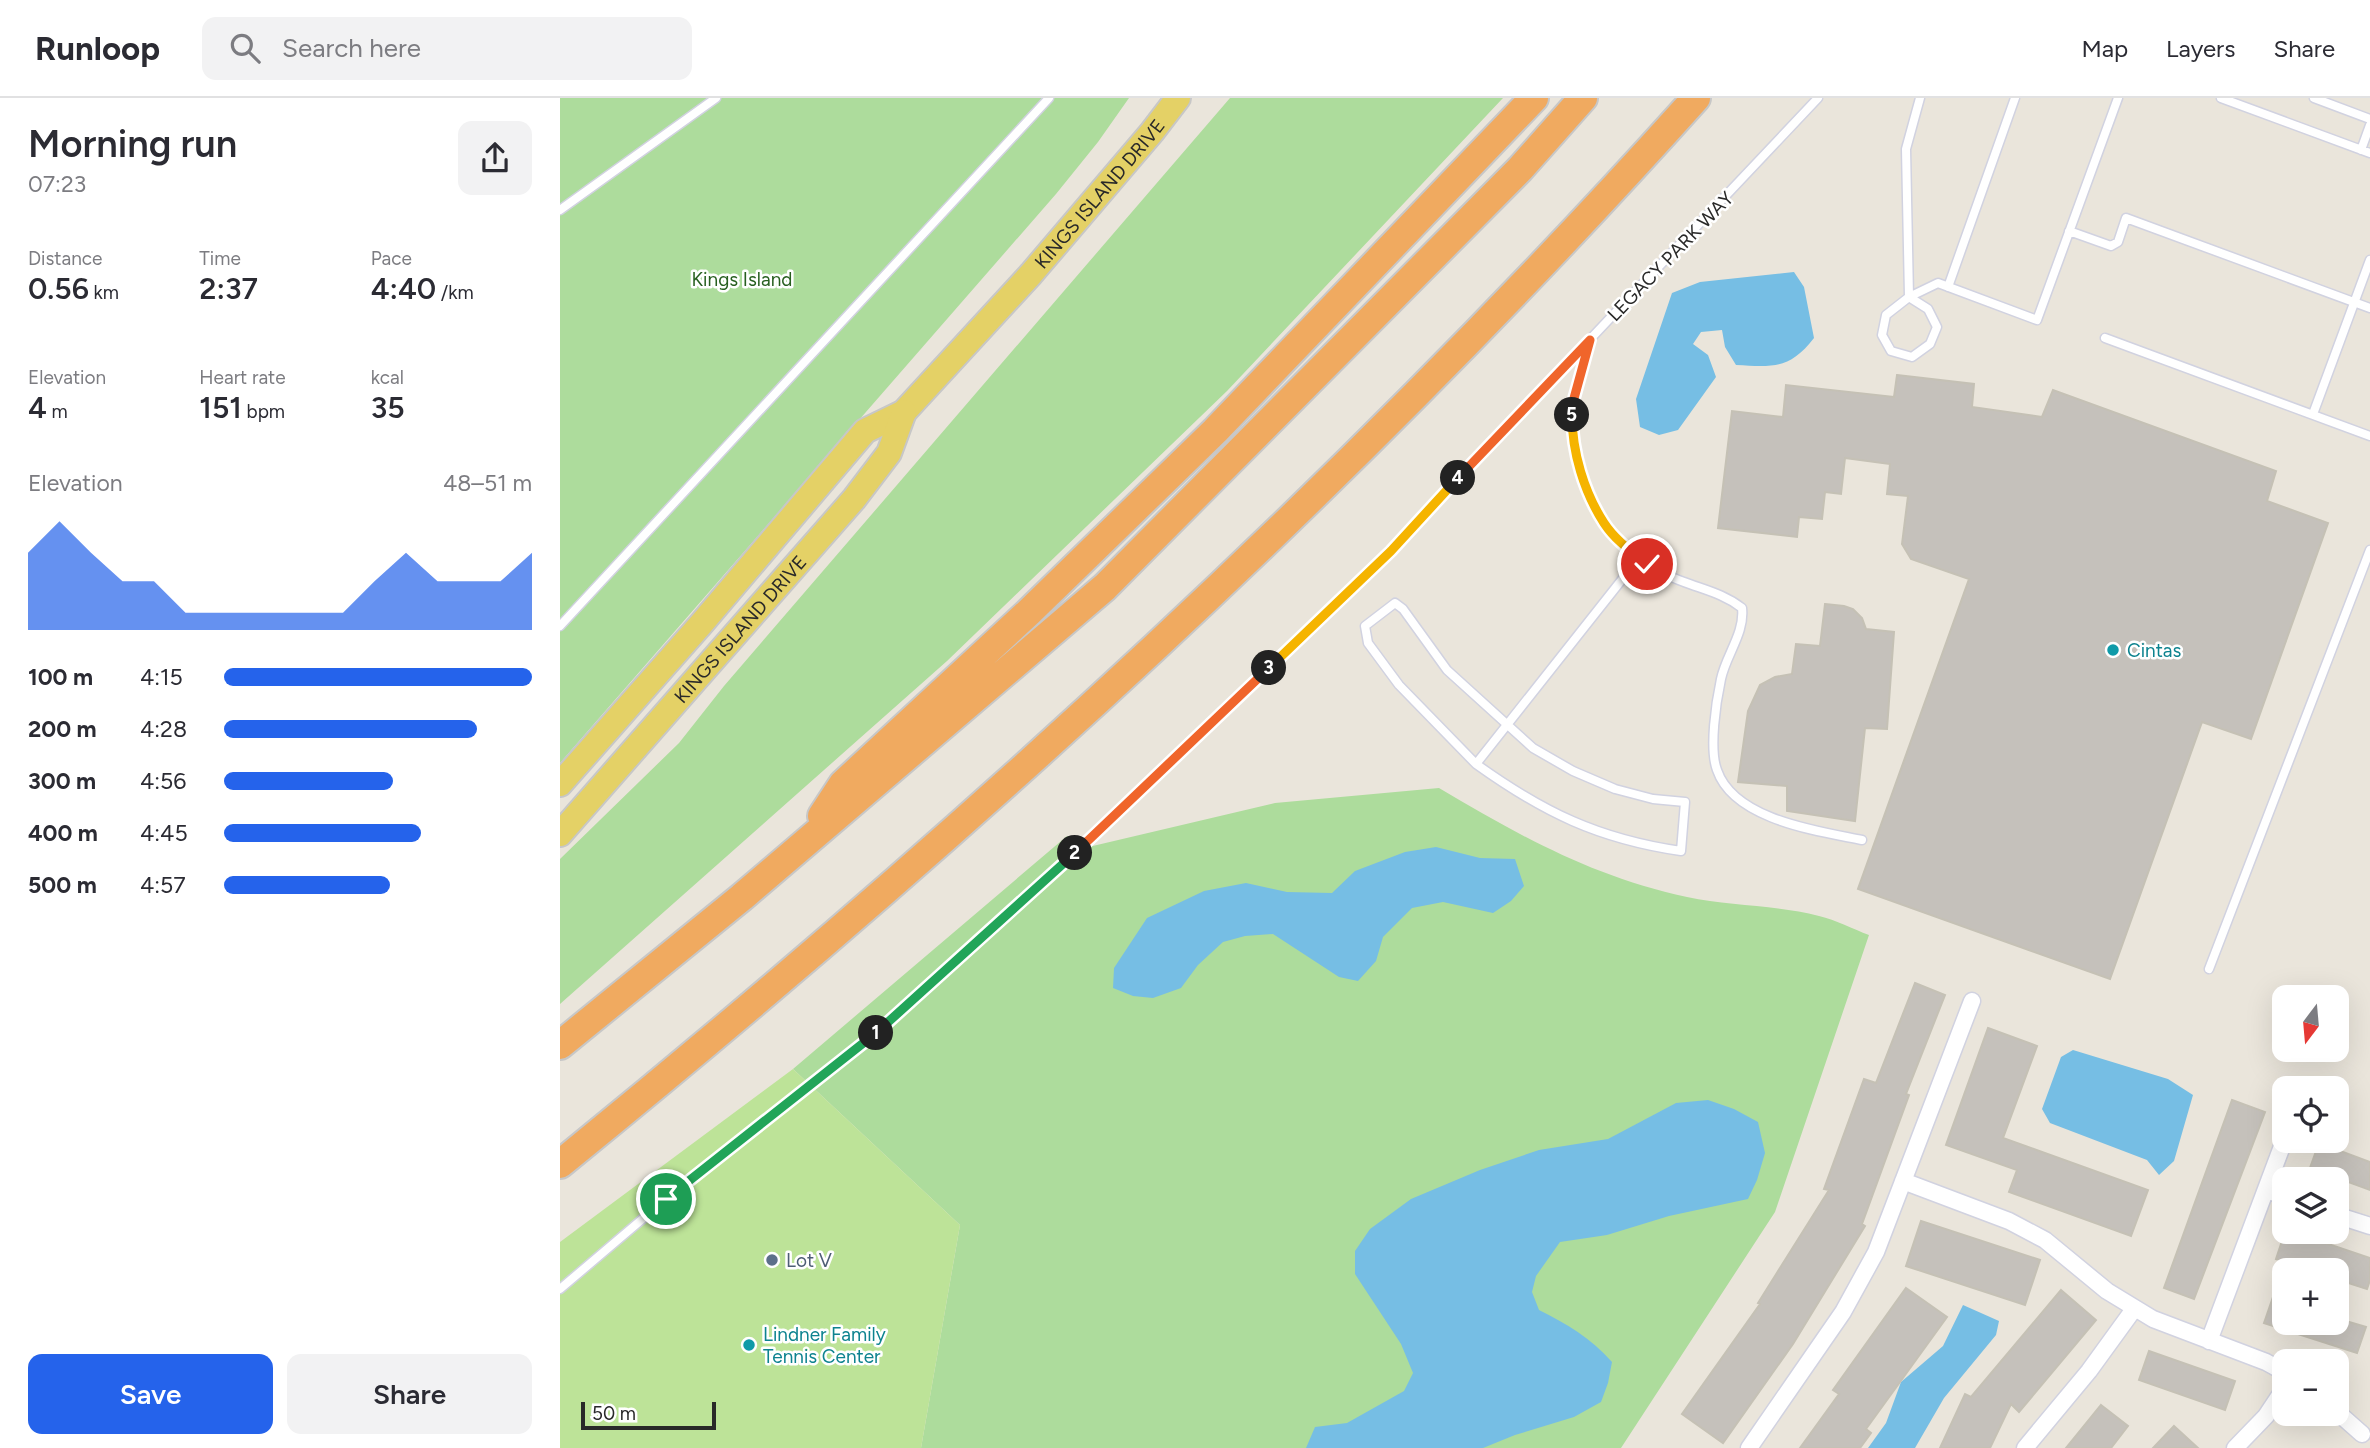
<!DOCTYPE html>
<meta charset="utf-8">
<style>
:root{--surface:#fff;--page:#f2f2f3;--text:#2b2b33;--muted:#7c7c81;--line:#e1e1e2;--accent:#2563eb}
body{margin:0;font-family:Figtree,sans-serif;background:var(--page);color:var(--text);height:100vh;display:flex;flex-direction:column;font-size:26px;white-space:nowrap}
*{box-sizing:border-box;margin:0}
p{font-size:23px;color:var(--muted)}
.icon{flex:none;width:38px;height:38px;fill:none;stroke:currentColor;stroke-width:2;stroke-linecap:round;stroke-linejoin:round}
.map{position:relative;flex:1;overflow:hidden}
.drawer{display:flex;flex-direction:column;background:var(--surface);width:560px}
.drawer>*{flex:none}
.needle{width:46px;rotate:196deg}
.tools{position:absolute;left:1712px;top:887px;display:grid;gap:14px}
.tools a{display:grid;place-items:center;width:77px;height:77px;border-radius:14px;background:var(--surface);box-shadow:0 7px 28px #0002;font-size:35px}
.scale{position:absolute;left:21px;bottom:18px;width:135px;box-sizing:border-box;padding-left:7px;border:4px solid #292929;border-top:0;font-size:19px;line-height:24px;white-space:nowrap;color:#292929;-webkit-text-stroke:5px #fff;paint-order:stroke}
.pin{position:absolute;display:grid;place-items:center;width:60px;height:60px;color:#fff;margin:-30px;border:4px solid #fff;border-radius:50%;box-shadow:0 2px 7px #0007}
.km{position:absolute;width:35px;height:35px;margin:-18px;border-radius:50%;background:#222;color:#fff;font-size:19px;line-height:35px;text-align:center}
.round{display:grid;place-items:center;flex:none;width:74px;height:74px;border-radius:14px;background:var(--page)}
.headline{display:flex;align-items:center;justify-content:space-between;height:119px;padding:0 28px}
h1{font-size:38px;font-weight:600;line-height:52px}
.metrics{display:grid;grid-template-columns:repeat(3,1fr);gap:10px;height:119px;padding:7px 28px}
.metrics div{display:grid;align-content:center}
.metrics b{font-size:30px;font-weight:600}
.metrics small{font-size:19px;font-weight:400}
.metrics p{font-size:19px}
.chart{height:196px;padding:14px 28px}
.chart p{display:flex;justify-content:space-between}
.chart svg{width:100%;height:126px;margin-top:7px;fill:var(--accent);opacity:.7}
.primary-button{display:flex;gap:14px;margin-top:auto;padding:14px 28px}
.primary-button a{flex:1;height:80px;border-radius:14px;background:var(--accent);color:#fff;font-size:28px;font-weight:600;line-height:80px;text-align:center}
.primary-button a+a{background:var(--page);color:var(--text)}
ul{padding:0 28px;list-style:none;font-size:23px}
li{display:grid;grid-template-columns:112px 84px 1fr;align-items:center;height:52px}
li i{height:18px;border-radius:9px;background:var(--accent)}
header{display:flex;align-items:center;gap:42px;box-sizing:border-box;height:98px;padding:0 35px;background:var(--surface);border-bottom:2px solid var(--line)}
header strong{font-size:33px}
nav{display:flex;gap:38px;margin-inline-start:auto;font-size:24px}
.search{width:490px;height:63px;background:var(--page);display:flex;align-items:center;gap:18px;box-sizing:border-box;padding:0 24px;border-radius:14px;color:var(--muted);font-size:26px}
main{display:flex;flex:1;min-height:0}
.map>svg:first-child{display:block}
</style>
<header>
<strong>Runloop</strong>
<div class="search"><svg class="icon" aria-label="search" viewBox="0 0 24 24"><circle cx="10" cy="10" r="6"/><path d="M15 15l6 6"/></svg>Search here</div>
<nav><a>Map</a><a>Layers</a><a>Share</a></nav>
</header>
<main>
<section class="drawer">
<div class="headline"><div><h1>Morning run</h1><p>07:23</p></div><a class="round"><svg class="icon" aria-label="share" viewBox="0 0 24 24"><path d="M12 15V3M7 8l5-5 5 5M5 13v7h14v-7"/></svg></a></div>
<div class="metrics">
<div><p>Distance</p><b>0.56<small> km</small></b></div>
<div><p>Time</p><b>2:37</b></div>
<div><p>Pace</p><b>4:40<small> /km</small></b></div>
</div>
<div class="metrics">
<div><p>Elevation</p><b>4<small> m</small></b></div>
<div><p>Heart rate</p><b>151<small> bpm</small></b></div>
<div><p>kcal</p><b>35</b></div>
</div>
<div class="chart"><p><span>Elevation</span>48–51 m</p>
<svg viewBox="0 0 160 44" preserveAspectRatio="none"><path d="M0 44V17L10 6L20 17L30 27L40 27L50 38L60 38L70 38L80 38L90 38L100 38L110 27L120 17L130 27L140 27L150 27L160 17V44z"/></svg>
</div>
<ul>
<li><b>100 m</b>4:15<i style="width:100%"></i></li>
<li><b>200 m</b>4:28<i style="width:82%"></i></li>
<li><b>300 m</b>4:56<i style="width:55%"></i></li>
<li><b>400 m</b>4:45<i style="width:64%"></i></li>
<li><b>500 m</b>4:57<i style="width:54%"></i></li>
</ul>
<div class="primary-button"><a>Save</a><a>Share</a></div>
</section>
<div class="map">
<svg width="1810" height="1350" viewBox="0 0 1810 1350">
<rect width="100%" height="100%" fill="#eae5db"/>
<path fill="#addc9c" d="M 0,0 L 569,0 L 538,44 L 496,96 L 0,665 Z
M 670,0 L 943,0 L 667,293 L 387,563 L 0,906 L 0,761 L 119,645 L 164,588 Z
M 879,690 C 960,738 1033,779 1127,799 C 1170,808 1216,807 1259,818 C 1276,822 1293,831 1309,837 L 1215,1114 L 1061,1350 L 361,1350 L 400,1127 L 233,971 L 507,738 L 520,751 L 715,705 Z"/>
<path fill="#bde398" d="M 233,971 L 400,1127 L 361,1350 L 0,1350 L 0,1144 Z"/>
<path fill="#76bee4" d="M 1234,174 L 1244,189 L 1254,240 C 1230,271 1214,269 1176,267 L 1165,249 L 1162,232 L 1141,234 L 1133,246 L 1148,257 L 1156,279 L 1118,332 L 1099,337 L 1080,329 L 1076,301 L 1112,195 L 1140,184 Z
M 876,749 L 920,760 L 955,761 L 964,788 L 951,803 L 933,815 L 883,804 L 852,810 L 823,839 L 816,863 L 798,883 L 779,879 L 713,836 L 685,838 L 663,844 L 638,867 L 621,890 L 593,900 L 573,898 L 553,890 L 554,870 L 587,820 L 644,793 L 686,785 L 727,794 L 772,795 L 795,773 L 845,754 Z
M 1513,952 L 1608,981 L 1633,997 L 1614,1063 L 1599,1077 L 1587,1062 L 1490,1025 L 1482,1011 L 1501,959 Z
M 1148,1002 L 1174,1011 L 1198,1024 L 1205,1055 L 1197,1082 L 1188,1101 L 1109,1118 L 1047,1137 L 1000,1144 L 976,1178 L 972,1194 L 979,1212 C 1007,1226 1031,1240 1052,1264 L 1048,1285 L 1041,1304 L 1014,1319 L 955,1337 L 923,1350 L 746,1350 L 755,1329 L 787,1325 L 844,1293 L 853,1275 L 841,1246 L 795,1176 L 795,1153 L 810,1131 L 851,1101 L 920,1072 L 979,1052 L 1048,1041 L 1116,1005 Z
M 1403,1207 L 1439,1223 L 1436,1237 L 1384,1300 L 1355,1350 L 1308,1350 L 1326,1325 L 1341,1284 L 1383,1248 Z"/>
<path fill="#c5c1bb" stroke="#c5c1b5" stroke-width="2" d="M 1337,277 L 1414,286 L 1412,309 L 1482,319 L 1493,292 L 1716,373 L 1707,403 L 1768,425 L 1691,641 L 1642,624 L 1550,881 L 1298,791 L 1409,481 L 1351,461 L 1342,446 L 1348,398 L 1327,396 L 1330,366 L 1285,360 L 1281,396 L 1265,394 L 1262,421 L 1239,419 L 1237,439 L 1158,430 L 1172,313 L 1223,319 L 1226,287 L 1334,299 Z
M 1265,506 L 1284,508 L 1293,511 L 1302,520 L 1306,531 L 1334,534 L 1327,631 L 1305,630 L 1295,723 L 1227,713 L 1227,688 L 1178,684 L 1188,613 L 1200,587 L 1215,579 L 1232,576 L 1236,546 L 1260,548 Z
M 1355,885 L 1385,897 L 1346,996 L 1349,997 L 1302,1126 L 1305,1128 L 1233,1246 L 1163,1345 L 1122,1316 L 1200,1206 L 1198,1205 L 1269,1092 L 1264,1091 L 1304,981 L 1316,985 Z
M 1428,930 L 1477,948 L 1443,1040 L 1588,1092 L 1571,1138 L 1449,1094 L 1457,1072 L 1386,1047 Z
M 1672,1002 L 1705,1014 L 1634,1201 L 1604,1190 Z
M 1759,1045 L 1810,1064 L 1810,1092 L 1750,1070 Z
M 1361,1123 L 1480,1162 L 1465,1207 L 1346,1168 Z
M 1725,1134 L 1733,1134 L 1810,1160 L 1810,1182 L 1807,1191 L 1776,1181 L 1776,1172 L 1751,1172 L 1716,1161 Z
M 1346,1190 L 1387,1219 L 1306,1331 L 1311,1335 L 1300,1350 L 1240,1350 L 1279,1296 L 1273,1292 Z
M 1501,1192 L 1536,1222 L 1459,1314 L 1451,1306 L 1430,1350 L 1380,1350 L 1405,1296 L 1411,1299 Z
M 1713,1199 L 1724,1203 L 1724,1225 L 1776,1225 L 1776,1220 L 1806,1229 L 1797,1255 L 1704,1225 Z
M 1589,1253 L 1675,1283 L 1665,1312 L 1579,1282 Z
M 1541,1307 L 1568,1328 L 1551,1350 L 1506,1350 Z
M 1614,1328 L 1638,1350 L 1593,1350 Z"/>
<g fill="none" stroke-linecap="round" stroke-linejoin="round">
<g stroke="#d1d2e0" stroke-width="11">
<path id="lane" d="M 1661,0 L 1810,55
M 1754,0 L 1810,21
M 1801,52 L 1810,27
M 0,112 L 156,0
M 1509,133 L 1551,148 L 1558,144 L 1566,120 L 1810,210
M 1388,189 L 1455,0
M 1349,199 L 1368,211 L 1377,229 L 1370,246 L 1352,259 L 1331,253 L 1322,237 L 1326,217 L 1349,199 L 1378,185 L 1477,222 L 1558,0
M 1349,199 L 1346,51 L 1360,0
M 1545,240 L 1810,338
M 1029,245 C 1024,265 1014,287 1012,307 C 1008,366 1037,437 1090,468 C 1101,474 1112,480 1124,484 C 1145,492 1164,496 1182,510 C 1185,535 1166,557 1161,581 C 1156,604 1149,651 1157,672 C 1174,722 1258,733 1302,742
M 1753,316 L 1810,162
M 0,528 L 489,0
M 916,666 L 839,587 L 808,545 L 805,528 L 835,505 L 843,511 L 887,572 L 973,650 L 1013,673 L 1055,691 L 1093,701 L 1125,704 L 1121,753 C 1038,741 983,714 916,666 L 1079,460
M 1649,871 L 1810,452
M 0,1191 L 106,1101 L 310,940 L 520,751 L 831,452 L 1258,0"/>
</g>
<g stroke="#d1d2e0" stroke-width="19">
<path id="street" d="M 1343,1083 L 1449,1123 L 1485,1142 L 1547,1193 L 1593,1221 L 1706,1264 L 1724,1274
M 1706,1092 L 1724,1098
M 1776,1117 L 1810,1128
M 1649,1243 L 1724,1043
M 1776,1313 L 1802,1336
M 1189,1350 L 1283,1214 L 1316,1154 L 1412,903
M 1465,1350 L 1529,1273 L 1574,1211
M 1675,1350 L 1706,1318 L 1724,1291"/>
</g>
<g stroke="#c7c7c7" stroke-width="28">
<g id="primary">
<path id="s1" d="M 0,686 L 142,525 L 305,333 L 344,314 L 471,176 L 592,34 L 618,0"/>
<path id="s2" d="M 0,736 L 294,401 L 329,355 L 344,314"/>
</g>
</g>
<g stroke="#c7c7c7" stroke-width="32">
<path id="highway" d="M 262,718 L 283,686 L 469,514 L 655,333 L 974,0
M 0,947 L 182,799 L 545,489 L 960,71 L 1023,0
M 0,1066 C 402,739 790,386 1136,0"/>
</g>
<use href="#lane" stroke="#fff" stroke-width="8"/>
<use href="#street" stroke="#fff" stroke-width="16"/>
<use href="#primary" stroke="#e4d166" stroke-width="24"/>
<use href="#highway" stroke="#f0aa60" stroke-width="28"/>
</g>
<g fill="none" stroke-linecap="round" stroke-linejoin="round">
<g stroke="#fff" stroke-width="14">
<path id="split-1" d="M 106,1101 L 316,935"/>
</g>
<g stroke="#fff" stroke-width="14">
<path id="split-2" d="M 316,935 L 515,755"/>
</g>
<g stroke="#fff" stroke-width="14">
<path id="split-3" d="M 515,755 L 709,570"/>
</g>
<g stroke="#fff" stroke-width="14">
<path id="split-4" d="M 709,570 L 831,453 L 898,380"/>
</g>
<g stroke="#fff" stroke-width="14">
<path id="split-5" d="M 898,380 L 1030,242 L 1013,304 L 1012,317"/>
</g>
<g stroke="#fff" stroke-width="14">
<path id="split-6" d="M 1012,317 C 1012,354 1024,394 1044,425 C 1055,442 1072,454 1087,466"/>
</g>
<use href="#split-1" stroke="#22a559" stroke-width="9"/>
<use href="#split-2" stroke="#22a559" stroke-width="9"/>
<use href="#split-3" stroke="#f0652b" stroke-width="9"/>
<use href="#split-4" stroke="#f5b400" stroke-width="9"/>
<use href="#split-5" stroke="#f0652b" stroke-width="9"/>
<use href="#split-6" stroke="#f5b400" stroke-width="9"/>
</g>
<g fill="#0f9aa8" stroke="#fff" stroke-width="2.5">
<circle cx="1553" cy="552" r="7"/>
<circle cx="189" cy="1247" r="7"/>
</g>
<circle fill="#5c6f8a" stroke="#fff" stroke-width="2.5" cx="212" cy="1162" r="7"/>
<g text-anchor="middle" stroke-width="5" stroke-linejoin="round" paint-order="stroke">
<g font-size="19" fill="#292929" stroke="#fff">
<text dy="7" stroke="none"><textPath href="#s1" startOffset="803">KINGS ISLAND DRIVE</textPath></text>
<text transform="translate(1110 158) rotate(-46)" y="7">LEGACY PARK WAY</text>
<text dy="7" stroke="none"><textPath href="#s2" startOffset="273">KINGS ISLAND DRIVE</textPath></text>
</g>
<g font-size="19" fill="#275f1f" stroke="#fff">
<text x="182" y="188">Kings Island</text>
</g>
<g font-size="19" fill="#0d838f" stroke="#fff" text-anchor="start">
<text x="1567" y="559">Cintas</text>
<text x="203" y="1243">Lindner Family<tspan x="203" dy="22">Tennis Center</tspan></text>
</g>
<g font-size="19" fill="#4e5e75" stroke="#fff" text-anchor="start">
<text x="226" y="1169">Lot V</text>
</g>
</g>
</svg>
<div class="tools">
<a><svg class="needle" viewBox="-14 -14 28 28"><path d="M0-13l5 13h-10z" fill="#e53935"/><path d="M0 13l5-13h-10z" fill="#7c7c81"/></svg></a>
<a><svg class="icon" aria-label="locate" viewBox="0 0 24 24"><circle cx="12" cy="12" r="6"/><path d="M12 2v4M12 18v4M2 12h4M18 12h4"/></svg></a>
<a><svg class="icon" aria-label="layers" viewBox="0 0 24 24"><path d="M12 4l9 5-9 5-9-5zM3 14l9 5 9-5"/></svg></a>
<a>+</a>
<a>−</a>
</div>
<div class="scale">50 m</div>
<div class="pin" style="left:106px;top:1101px;background:#1e9e55"><svg class="icon" aria-label="arrive" viewBox="0 0 24 24"><path d="M6 21V4h12l-3 4 3 4H6"/></svg></div>
<div class="pin" style="left:1087px;top:466px;background:#d93025"><svg class="icon" aria-label="check" viewBox="0 0 24 24"><path d="M5 12l5 5 9-10"/></svg></div>
<b class="km" style="left:316px;top:935px">1</b>
<b class="km" style="left:515px;top:755px">2</b>
<b class="km" style="left:709px;top:570px">3</b>
<b class="km" style="left:898px;top:380px">4</b>
<b class="km" style="left:1012px;top:317px">5</b>
</div>
</main>
